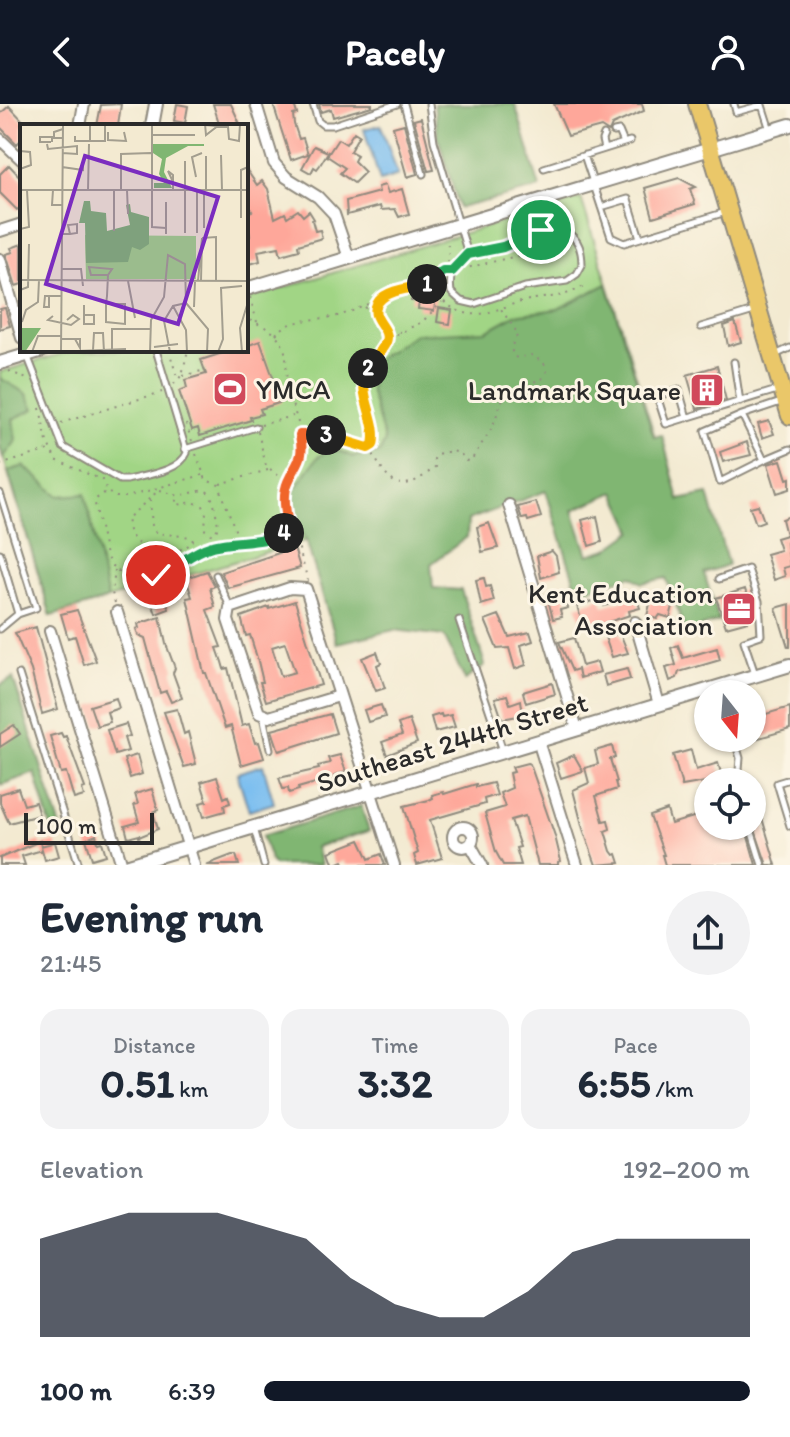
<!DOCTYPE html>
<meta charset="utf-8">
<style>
:root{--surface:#fff;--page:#f2f2f3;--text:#1f2937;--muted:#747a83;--accent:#111827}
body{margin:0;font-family:Itim,sans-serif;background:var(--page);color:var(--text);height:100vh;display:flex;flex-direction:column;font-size:30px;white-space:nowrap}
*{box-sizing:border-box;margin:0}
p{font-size:26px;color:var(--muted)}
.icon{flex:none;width:44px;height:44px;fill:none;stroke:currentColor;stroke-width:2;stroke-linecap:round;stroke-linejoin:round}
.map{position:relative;height:761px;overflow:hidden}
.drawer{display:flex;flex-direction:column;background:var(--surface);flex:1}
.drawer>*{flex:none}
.needle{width:52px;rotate:163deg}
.buttons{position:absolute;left:694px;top:576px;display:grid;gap:16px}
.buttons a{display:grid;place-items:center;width:72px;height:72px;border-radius:50%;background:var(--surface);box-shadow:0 2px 6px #0004;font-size:40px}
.scale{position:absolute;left:24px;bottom:20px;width:130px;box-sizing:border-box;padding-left:8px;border:4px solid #2b2b2b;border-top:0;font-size:22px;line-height:28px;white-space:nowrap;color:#2b2b2b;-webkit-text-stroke:6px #fcf5e5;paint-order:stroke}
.pin{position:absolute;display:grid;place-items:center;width:68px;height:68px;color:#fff;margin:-34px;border:4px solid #fff;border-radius:50%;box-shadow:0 2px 8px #0007}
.km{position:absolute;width:40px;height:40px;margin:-20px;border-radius:50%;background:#222;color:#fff;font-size:22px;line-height:40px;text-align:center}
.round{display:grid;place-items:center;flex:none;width:84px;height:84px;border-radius:42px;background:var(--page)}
.head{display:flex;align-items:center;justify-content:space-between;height:136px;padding:0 40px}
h1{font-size:44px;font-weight:800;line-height:60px}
.stats{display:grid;grid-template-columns:repeat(3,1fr);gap:12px;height:136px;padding:8px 40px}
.stats div{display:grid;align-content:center;border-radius:20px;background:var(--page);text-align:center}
.stats b{font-size:40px;font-weight:800}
.stats small{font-size:22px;font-weight:400}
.stats p{font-size:22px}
.chart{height:224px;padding:16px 40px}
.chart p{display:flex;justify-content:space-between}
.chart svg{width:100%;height:144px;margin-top:8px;fill:var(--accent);opacity:.7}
ul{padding:0 40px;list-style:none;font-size:26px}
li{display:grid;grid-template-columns:128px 96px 1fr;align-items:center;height:60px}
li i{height:20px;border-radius:10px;background:var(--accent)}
header{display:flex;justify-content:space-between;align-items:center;height:104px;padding:0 40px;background:var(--accent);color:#fff;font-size:36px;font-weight:800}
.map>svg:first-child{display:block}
</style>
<header><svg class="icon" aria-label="back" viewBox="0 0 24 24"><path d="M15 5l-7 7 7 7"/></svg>Pacely<svg class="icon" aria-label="person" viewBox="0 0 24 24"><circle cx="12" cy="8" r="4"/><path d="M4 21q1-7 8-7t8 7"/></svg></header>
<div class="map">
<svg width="790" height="761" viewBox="0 0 790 761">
<rect width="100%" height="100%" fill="#fcf5e5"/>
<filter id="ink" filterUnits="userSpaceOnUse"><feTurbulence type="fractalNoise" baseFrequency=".0125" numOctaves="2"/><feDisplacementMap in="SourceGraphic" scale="16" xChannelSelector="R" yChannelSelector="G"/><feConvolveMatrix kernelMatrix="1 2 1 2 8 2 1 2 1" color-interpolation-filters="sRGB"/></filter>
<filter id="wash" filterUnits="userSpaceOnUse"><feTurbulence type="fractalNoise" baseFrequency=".006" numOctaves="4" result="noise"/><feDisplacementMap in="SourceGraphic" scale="32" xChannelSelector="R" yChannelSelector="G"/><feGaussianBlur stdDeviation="1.8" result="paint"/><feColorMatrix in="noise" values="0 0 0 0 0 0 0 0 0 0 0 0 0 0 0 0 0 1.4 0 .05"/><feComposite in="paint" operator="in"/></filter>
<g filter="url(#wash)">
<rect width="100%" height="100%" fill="#f3ead1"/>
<path fill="#a1d585" stroke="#668058" stroke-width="2" d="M 581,94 L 655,333 L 51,512 L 0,342 L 0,268 L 75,246 L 246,246 L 246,195 Z"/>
<path fill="#80b672" stroke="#56704e" stroke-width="2" fill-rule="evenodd" d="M 434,0 L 515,0 L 540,84 L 459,104 L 438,33 Z
M 607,180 L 654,333 L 662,331 L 679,396 L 708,390 L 728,461 L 704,469 L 719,517 L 686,528 L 666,474 L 642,479 L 631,472 L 578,488 L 546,387 L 468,416 L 467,433 L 431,460 L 433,484 L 461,486 L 485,561 L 465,576 L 444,532 L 394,526 L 337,539 L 306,436 L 295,420 L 293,387 L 318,353 L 332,344 L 353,353 L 380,348 L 385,337 L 370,286 L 377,255 L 415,230 L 486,227 L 515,211 L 558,205 ZM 615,388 L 633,427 L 608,445 L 588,451 L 573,406 Z
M 0,274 L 27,290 L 34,305 L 13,315 L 16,337 L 3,354 L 0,342 Z
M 24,362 L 59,392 L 85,390 L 108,495 L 51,512 L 8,367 Z
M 13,574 L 61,724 L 52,727 L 35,669 L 0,681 L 0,581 Z
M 361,702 L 369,727 L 316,743 L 321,761 L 274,761 L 271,758 L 262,732 Z"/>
<path fill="#7abef0" stroke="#52748e" stroke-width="2" d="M 381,21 L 398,71 L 380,77 L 364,25 Z
M 263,661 L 274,699 L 249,707 L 237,669 Z"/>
<g id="blocks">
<path fill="#fea79a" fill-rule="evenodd" d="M 121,0 L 118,22 L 97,22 L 101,1 Z
M 177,0 L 188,2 L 185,19 L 174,17 Z
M 213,0 L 231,0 L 241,22 L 220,22 Z
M 273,0 L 294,0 L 297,10 L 293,11 L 294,20 L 299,35 L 303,34 L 308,50 L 291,56 Z
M 319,0 L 372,0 L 372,2 L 333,13 L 331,5 L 321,8 Z
M 554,0 L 642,0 L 644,7 L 612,21 L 609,28 L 601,23 L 568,32 Z
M 9,2 L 28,22 L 22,22 L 22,35 L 17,40 L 0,23 L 0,10 Z
M 421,14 L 434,66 L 428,67 L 414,16 Z
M 404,20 L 417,70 L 407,73 L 393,23 Z
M 354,28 L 359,31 L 350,47 L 357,51 L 354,57 L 365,68 L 354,79 L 340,69 L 345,64 L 327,52 L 338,35 L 346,40 Z
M 314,42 L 328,48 L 320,61 L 317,65 L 314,63 L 311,69 L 302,64 Z
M 9,61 L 22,75 L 22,102 L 17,106 L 0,89 L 0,70 Z
M 246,65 L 257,81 L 262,77 L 268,85 L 275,114 L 285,109 L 287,113 L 298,106 L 303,112 L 309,107 L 314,115 L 312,116 L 315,127 L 320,126 L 322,134 L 298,141 L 299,146 L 281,151 L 279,143 L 258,147 L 260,157 L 250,160 L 246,146 L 246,133 L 250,132 L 246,109 L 252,107 L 246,98 Z
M 679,74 L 696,83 L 690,85 L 695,100 L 653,113 L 645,84 Z
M 385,81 L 388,89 L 402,85 L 409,110 L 399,113 L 395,105 L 381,106 L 380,102 L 347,111 L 346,97 L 379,88 L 378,83 Z
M 22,140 L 22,180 L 16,182 L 6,150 L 13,148 L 11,144 Z
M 421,182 L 430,183 L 429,190 L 436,191 L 434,207 L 418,205 L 419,198 L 411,197 L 413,188 L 420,188 Z
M 5,204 L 10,222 L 0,225 L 0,205 Z
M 439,204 L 452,206 L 450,220 L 437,218 Z
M 735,218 L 741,238 L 728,242 L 724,222 Z
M 260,237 L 282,298 L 260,305 L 262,310 L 250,313 L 251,316 L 200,332 L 198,324 L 192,326 L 179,287 L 187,284 L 185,276 L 206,270 L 201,256 L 232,246 L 246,246 L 246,242 Z
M 717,262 L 726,296 L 697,305 L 687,271 Z
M 769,317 L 774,330 L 762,334 L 758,320 Z
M 747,338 L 751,351 L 723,358 L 720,348 Z
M 781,356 L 787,375 L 790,374 L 790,385 L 777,389 L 768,360 Z
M 536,398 L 541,413 L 528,417 L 527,414 L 522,415 L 518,403 Z
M 758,401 L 764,417 L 756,420 L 750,403 Z
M 597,412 L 602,438 L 589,442 L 582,416 Z
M 790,412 L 790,438 L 787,439 L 790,462 L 783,464 L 785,472 L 774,476 L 766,450 L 780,446 L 776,434 L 786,431 L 782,415 Z
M 489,419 L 498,444 L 482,448 L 477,423 Z
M 294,444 L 300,464 L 228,484 L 221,468 Z
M 552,447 L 556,452 L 559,468 L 541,474 L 537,452 Z
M 207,467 L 215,482 L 210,484 L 215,503 L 207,506 L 221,543 L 217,544 L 222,558 L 224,565 L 228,564 L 242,622 L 249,620 L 255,639 L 259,638 L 264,654 L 241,661 L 231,622 L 225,624 L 206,569 L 204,569 L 187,494 L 192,493 L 186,474 Z
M 484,474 L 486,483 L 490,482 L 494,497 L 481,501 L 476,476 Z
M 161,483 L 169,505 L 156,510 L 148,487 Z
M 745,485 L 752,509 L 746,511 L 748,517 L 726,523 L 716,494 Z
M 564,488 L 568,504 L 560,506 L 562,513 L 553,515 L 548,496 L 553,491 Z
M 636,492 L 640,504 L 629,507 L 630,511 L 596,522 L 596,520 L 588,522 L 586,517 L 582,518 L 577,502 L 601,494 L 604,502 Z
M 651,496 L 673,502 L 670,514 L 660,511 L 657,515 L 647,512 Z
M 295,497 L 321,581 L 266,597 L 260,578 L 263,578 L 258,557 L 250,531 L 246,532 L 241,513 L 269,503 L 269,505 ZM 285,539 L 295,568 L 281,572 L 272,543 Z
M 790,500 L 790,543 L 788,543 L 776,504 Z
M 77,506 L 96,557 L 84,561 L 75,532 L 68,534 L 61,510 Z
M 499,511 L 509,533 L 530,528 L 533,537 L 521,541 L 526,561 L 515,565 L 509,544 L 497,545 L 485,516 Z
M 160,513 L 166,540 L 175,564 L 173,569 L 182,594 L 171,598 L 166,587 L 160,589 L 145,534 L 138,531 L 136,525 L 139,524 L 138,520 Z
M 36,523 L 58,605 L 42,610 L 31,566 L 15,529 Z
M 620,529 L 628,549 L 612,553 L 605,533 Z
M 574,534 L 582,562 L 597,558 L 600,568 L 580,574 L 578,565 L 572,567 L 559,538 Z
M 678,541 L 683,554 L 717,544 L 720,556 L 679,568 L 677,574 L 670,577 L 666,564 L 676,561 L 671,544 Z
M 377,548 L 381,559 L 377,561 L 385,584 L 376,587 L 362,554 Z
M 627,565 L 630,575 L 606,582 L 603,571 Z
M 552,579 L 555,590 L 526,599 L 523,588 Z
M 507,591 L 510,600 L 521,596 L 523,611 L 502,615 L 495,594 Z
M 116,594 L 119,604 L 107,608 L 110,618 L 97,622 L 90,602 Z
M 381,601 L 385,613 L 368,618 L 364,606 Z
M 790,603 L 790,625 L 752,636 L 752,614 Z
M 177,605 L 184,630 L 188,628 L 196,660 L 184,663 L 164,608 Z
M 330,610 L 336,629 L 279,647 L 272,626 Z
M 441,610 L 442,613 L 451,611 L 455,623 L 435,628 L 431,613 Z
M 409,616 L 417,639 L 387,651 L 382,638 L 402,631 L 398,620 Z
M 126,620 L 130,632 L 124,634 L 128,647 L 115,651 L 107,626 Z
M 14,621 L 20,630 L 0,643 L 0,630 Z
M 61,629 L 63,633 L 66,632 L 85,684 L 82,685 L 84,692 L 74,695 L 66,668 L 61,669 L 50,632 Z
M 612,642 L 615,654 L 610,655 L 617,678 L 615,678 L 617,685 L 596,692 L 603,717 L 608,716 L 610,725 L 605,727 L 611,747 L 614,751 L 617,750 L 620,759 L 596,761 L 583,725 L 573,686 L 589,679 L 585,664 L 598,660 L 595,647 Z
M 691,646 L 696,666 L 718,659 L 723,675 L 682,682 L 673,651 Z
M 137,651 L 142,670 L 130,674 L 124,655 Z
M 340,651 L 346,668 L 335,671 L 333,674 L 298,684 L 299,686 L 289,689 L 288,684 L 283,685 L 279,674 L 319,665 L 318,662 L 330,659 L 328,654 Z
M 574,651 L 583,667 L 561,674 L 556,659 Z
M 527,659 L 530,660 L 555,732 L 561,757 L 558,758 L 558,761 L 538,761 L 525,712 L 511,716 L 520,743 L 516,744 L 521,761 L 503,761 L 496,748 L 485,709 L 505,703 L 500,689 L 512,684 L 509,669 L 514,668 L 512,663 Z
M 217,673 L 224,694 L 228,692 L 230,699 L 224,701 L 225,707 L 204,713 L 200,699 L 207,697 L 201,678 Z
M 493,679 L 497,691 L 484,695 L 485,700 L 430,716 L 442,754 L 417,761 L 414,751 L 418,749 L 404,702 L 429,696 L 433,694 L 432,691 L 443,688 L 444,690 L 476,680 L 476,683 Z
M 18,684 L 24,701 L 35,698 L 39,711 L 9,719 L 0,699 L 0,690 Z
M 152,685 L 158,706 L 153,708 L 158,725 L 139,733 L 139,731 L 128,734 L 125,722 L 139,718 L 134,701 L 138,700 L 135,690 Z
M 752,687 L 754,687 L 776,761 L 767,761 L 752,717 Z
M 667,706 L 671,720 L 703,710 L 707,722 L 745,722 L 756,761 L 665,761 L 662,751 L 664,751 L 650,712 Z
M 96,731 L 98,739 L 102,738 L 106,751 L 92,755 L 86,735 Z
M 360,736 L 369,755 L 381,750 L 385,761 L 345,761 L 343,757 L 334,761 L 329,748 Z
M 40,737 L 42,746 L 22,752 L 25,761 L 0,761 L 0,754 Z
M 55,738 L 59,752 L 45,756 L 41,742 Z
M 232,751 L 236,751 L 239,761 L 206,761 Z"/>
</g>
</g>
<g filter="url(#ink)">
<use href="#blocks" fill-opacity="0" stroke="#8f8a7e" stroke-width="2"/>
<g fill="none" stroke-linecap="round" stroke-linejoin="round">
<g stroke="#8f8a7e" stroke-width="9">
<path id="service" d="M 313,0 L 318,17 L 323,21 L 333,21 L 397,0
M 404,0 L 423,70
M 429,0 L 434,37 L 468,150
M 734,0 L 736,8 L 762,1
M 762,1 L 770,26
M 614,28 L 619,27 L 624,39
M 604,31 L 602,36 L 604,45
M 584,51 L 611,133 L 624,139 L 726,108
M 544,64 L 630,37
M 601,103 L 628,95 L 640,134
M 558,125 C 577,130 582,143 582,161 L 577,170 L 567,177 L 525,183 L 474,200 L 461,197 L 451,188 C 445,145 482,151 510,140 C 527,134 540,125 558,125 Z
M 701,223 L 754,207
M 27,251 L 63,343 L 120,376 L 127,376 C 145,371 179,368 187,349 L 156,246
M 773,252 L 790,244
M 734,258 L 740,298
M 742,311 L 705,327 L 720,378 L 764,356 L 742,311 L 781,298
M 687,314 L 679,286 L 657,292 L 666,320 L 777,286
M 185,345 L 256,323
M 764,356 L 790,345
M 0,389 L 36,504 L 18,510 L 0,449
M 216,471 L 230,503
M 719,475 L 748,465 L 759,497 L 761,531 L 744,537 L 755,570
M 459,516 L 503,647
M 0,525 L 18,510
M 19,570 L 79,761
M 263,612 L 270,645
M 734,634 L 740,654 L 738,678
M 790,675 L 777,679 L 790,722
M 750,722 L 762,761
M 254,724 L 264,761"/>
</g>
<g stroke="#8f8a7e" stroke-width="14">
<path id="minor" d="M 256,0 L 274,59 L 286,73 L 318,93 L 334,110 L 349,154
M 80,22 L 84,0
M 0,35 L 22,56
M 0,127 L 22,120
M 0,155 L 22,234
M 509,401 L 577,625
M 117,508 L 194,761
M 635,518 L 659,600
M 50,527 L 122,761
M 339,592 L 269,613 L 259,609 L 228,516 L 230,504 L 290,484 L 306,485 L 394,761
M 538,637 L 577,761
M453 733a10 10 0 1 1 20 0a10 10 0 1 1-20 0Z
M 470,740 L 482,761"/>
</g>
<g stroke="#8f8a7e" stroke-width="16">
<path id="tertiary" d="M 152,22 L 156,0
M 246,185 L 790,21
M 0,259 L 43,246
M 129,761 L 790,561"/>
</g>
<g stroke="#8f8a7e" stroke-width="20">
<path id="primary" d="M 697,0 L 790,312"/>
</g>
<path stroke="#8f8a7e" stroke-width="2" stroke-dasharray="2 6" stroke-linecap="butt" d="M 462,165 L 517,152 L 545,139
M 444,167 C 440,179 436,193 448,201 C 477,221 496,203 525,197 C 549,191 562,196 585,181
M 250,193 L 257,218
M 380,196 C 372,206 375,217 385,226 L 400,228
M 365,203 L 375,211
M 276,230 C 291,213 320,217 341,211 C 357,206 372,198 386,191 C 412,177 458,186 447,137
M 169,246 L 177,273
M 9,267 L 29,276
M 183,272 L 205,266
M 174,280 L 182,271 L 188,246
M 40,304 L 47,338 L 56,356 L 102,376 L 107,387 L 96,395 L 95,400 L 106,452 L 111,461 L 119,468 L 156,471 L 197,447 L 237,436
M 61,319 L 162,288
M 186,320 L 192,337
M 261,321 L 293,312
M 258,328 L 266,362 L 287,378
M 300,331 L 322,330 L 368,344 L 373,341 L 375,329 L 364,288 L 364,272 L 384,241 L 393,232 L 422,218 L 442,198
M 370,343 C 387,380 400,394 435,363 L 434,355 L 437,350 C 450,347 459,344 466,357 L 472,355 L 492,324 L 504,291 L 510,286 L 542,275 L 547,267 L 544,259 L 531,251 L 517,254 L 513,252 L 511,243 L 518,230 L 501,205
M 196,350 L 206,376 L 219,381 L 239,437 C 251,440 278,437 286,427 C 292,418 284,401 285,391 C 287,376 300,366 302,352 C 306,328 290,303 287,280 C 285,266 289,251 281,238 C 274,225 259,220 246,215
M 0,361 L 49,346
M 220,380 L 268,366
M 160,386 C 166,387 173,392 178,391 C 200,391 209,373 216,409 C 217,417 219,420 216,428 L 210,430 L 205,427 L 206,407 L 203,402 L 193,398 L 177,401 L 175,392
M 109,389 L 116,393 L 127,393 L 202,371
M 150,396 L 152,423 L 156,429 L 191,433 L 193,437 L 185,444 L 156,452 C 141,444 125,432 128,414 L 159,386
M 289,423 L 295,431 L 308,477
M 115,499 L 112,489 L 115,466"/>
<use href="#service" stroke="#fff" stroke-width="5"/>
<use href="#minor" stroke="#fff" stroke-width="10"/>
<use href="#tertiary" stroke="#fff" stroke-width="12"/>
<use href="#primary" stroke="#eac769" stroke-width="16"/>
</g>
</g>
<g fill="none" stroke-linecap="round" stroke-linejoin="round" filter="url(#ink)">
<g stroke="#fff" stroke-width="16">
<path id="split-1" d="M 427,180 L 443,167 L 452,167 L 468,150 L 503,143 L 541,126"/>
</g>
<g stroke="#fff" stroke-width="16">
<path id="split-2" d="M 368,264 C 373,257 383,245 386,238 C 392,223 366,214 379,197 C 389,185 413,184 427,180"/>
</g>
<g stroke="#fff" stroke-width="16">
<path id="split-3" d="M 326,331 L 368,344 L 373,341 C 379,315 355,289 368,264"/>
</g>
<g stroke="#fff" stroke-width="16">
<path id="split-4" d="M 284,429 L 288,422 C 286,408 282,392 288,378 C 297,357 305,356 300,331 L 326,331"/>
</g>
<g stroke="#fff" stroke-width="16">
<path id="split-5" d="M 156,471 C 176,464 191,448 212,442 C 237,436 259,440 284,429"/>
</g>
<use href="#split-1" stroke="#22a559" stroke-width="10"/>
<use href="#split-2" stroke="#f5b400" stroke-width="10"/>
<use href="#split-3" stroke="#f5b400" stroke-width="10"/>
<use href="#split-4" stroke="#f0652b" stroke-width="10"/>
<use href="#split-5" stroke="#22a559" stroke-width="10"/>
</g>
<defs>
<g id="stadium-square" transform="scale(1.8)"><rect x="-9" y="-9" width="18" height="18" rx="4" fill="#d1495b" stroke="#fcf5e5"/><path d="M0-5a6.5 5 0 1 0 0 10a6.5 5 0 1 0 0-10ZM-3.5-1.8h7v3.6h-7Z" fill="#fff"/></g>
<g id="building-square" transform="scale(1.8)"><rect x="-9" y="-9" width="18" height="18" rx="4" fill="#d1495b" stroke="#fcf5e5"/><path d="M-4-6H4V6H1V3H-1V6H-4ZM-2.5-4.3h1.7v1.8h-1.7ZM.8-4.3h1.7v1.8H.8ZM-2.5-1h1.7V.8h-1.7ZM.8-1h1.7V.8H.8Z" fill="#fff"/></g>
<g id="office-square" transform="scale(1.8)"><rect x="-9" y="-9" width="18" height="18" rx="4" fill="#d1495b" stroke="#fcf5e5"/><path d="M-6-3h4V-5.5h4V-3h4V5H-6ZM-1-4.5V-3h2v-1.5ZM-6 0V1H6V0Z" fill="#fff"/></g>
</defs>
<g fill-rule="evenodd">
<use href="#stadium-square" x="230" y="285"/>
<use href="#building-square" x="707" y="286"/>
<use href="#office-square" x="739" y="505"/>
</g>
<g text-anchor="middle" stroke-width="6" stroke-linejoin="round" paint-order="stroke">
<g font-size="28" fill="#2b2b2b" stroke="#fcf5e5" text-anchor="end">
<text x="256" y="295" text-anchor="start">YMCA</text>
<text x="681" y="296">Landmark Square</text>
<text x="713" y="499">Kent Education<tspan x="713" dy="32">Association</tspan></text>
</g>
<g font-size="28" fill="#2b2b2b" stroke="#fcf5e5">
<text transform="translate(452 638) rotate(-17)" y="10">Southeast 244th Street</text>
</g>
</g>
<g transform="translate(20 20)">
<rect width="228" height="228" fill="#f3ead1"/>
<path d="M 65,111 L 176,112 L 176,155 L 66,155 Z" fill="#a1d585"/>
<path d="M 133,20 L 184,20 L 184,22 L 168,22 L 146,34 L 144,48 L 152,64 L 134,64 L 134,59 L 144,59 L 139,50 L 142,35 L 133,29 ZM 64,77 L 70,77 L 71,87 L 86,89 L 87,107 L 110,101 L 106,81 L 110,80 L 111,88 L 129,93 L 129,120 L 120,126 L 112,123 L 108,138 L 66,139 L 65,99 L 59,99 ZM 0,204 L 21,204 L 5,228 L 0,228 Z" fill="#80b672"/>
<path fill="none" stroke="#a39e8f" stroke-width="2" d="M 132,0 L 132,103 L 146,104M 185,0 L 186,11 L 199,1M 185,1 L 208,3 L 209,15 L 219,17 L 220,0M 88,8 L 88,16 L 106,17 L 104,8M 131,11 L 175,11M 55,12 L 55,17 L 70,17 L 70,0M 43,14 L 34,14 L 34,8 L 43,5M 70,17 L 85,17 L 85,0M 31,18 L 20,18 L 20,13 L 32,13 L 32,18M 27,20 L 28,25 L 57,22 L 57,30 L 42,29M 0,27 L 10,28 L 11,41 L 0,45M 201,31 L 202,66M 42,43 L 63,46 L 63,38M 176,53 L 172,33 L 182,29M 0,66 L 228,66M 33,66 L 32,81 L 42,81M 68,66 L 69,20M 101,66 L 101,30 L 131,29M 107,66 L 108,90M 153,66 L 153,51 L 148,47 L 153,58M 177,66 L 177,109M 184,66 L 184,104M 186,66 L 186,32M 146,78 L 146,110M 221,94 L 221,46 L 228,43M 0,105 L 9,103 L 7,66M 94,107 L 94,66M 165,109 L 165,37M 42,110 L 50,110 L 48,101 L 57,100 L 57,109 L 50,110M 182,114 L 196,113 L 196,157M 41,145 L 61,145 L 63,162M 0,156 L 228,157M 108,157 L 115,194M 178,157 L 182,114 L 181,157M 0,166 L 8,163 L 9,120M 29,172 L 29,183 L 24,183 L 25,172 L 41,172M 86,180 L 105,180 L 105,200 L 86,198 L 86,180 L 87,172 L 88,151 L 92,145 L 69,143 L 71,151 L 88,151M 64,181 L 64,200 L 74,200 L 74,191 L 64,191M 153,182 L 166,206 L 167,228M 174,183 L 175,157M 33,192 L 28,196 L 51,201 L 59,195 L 53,191 L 47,196M 2,198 L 6,186 L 18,178 L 19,156M 41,215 L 60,215 L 60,224 L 55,215M 134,223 L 158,220M 73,226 L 74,209 L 83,209 L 84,228M 12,228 L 18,212 L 41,212M 33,228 L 106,225M 41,228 L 43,0M 92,228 L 92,205 L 130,205M 130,228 L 131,196 L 144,173 L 148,131 L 165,140 L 166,179 L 188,205 L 187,228M 150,228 L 144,197 L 153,182 L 166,179M 198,228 L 203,215 L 201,164 L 222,162M 222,228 L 220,204 L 228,178"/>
<path fill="#7b2cbf" fill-opacity="0.15" stroke="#7b2cbf" stroke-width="4" d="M 65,32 L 198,73 L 158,200 L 26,160 Z"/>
<rect width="228" height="228" fill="none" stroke="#2b2b2b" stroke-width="4"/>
</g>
</svg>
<div class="buttons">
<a><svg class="needle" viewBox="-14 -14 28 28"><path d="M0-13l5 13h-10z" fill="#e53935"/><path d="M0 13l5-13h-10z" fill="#747a83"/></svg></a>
<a><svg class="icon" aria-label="locate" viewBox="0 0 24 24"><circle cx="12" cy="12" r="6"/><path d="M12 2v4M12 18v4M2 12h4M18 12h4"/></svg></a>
</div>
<div class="scale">100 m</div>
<div class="pin" style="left:541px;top:126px;background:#1e9e55"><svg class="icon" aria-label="arrive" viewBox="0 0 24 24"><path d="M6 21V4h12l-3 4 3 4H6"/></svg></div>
<div class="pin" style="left:156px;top:471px;background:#d93025"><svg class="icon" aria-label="check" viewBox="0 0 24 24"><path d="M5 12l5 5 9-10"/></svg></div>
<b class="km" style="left:427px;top:180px">1</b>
<b class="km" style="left:368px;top:264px">2</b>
<b class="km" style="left:326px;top:331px">3</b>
<b class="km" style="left:284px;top:429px">4</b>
</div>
<section class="drawer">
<div class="head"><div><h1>Evening run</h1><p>21:45</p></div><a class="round"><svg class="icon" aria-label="share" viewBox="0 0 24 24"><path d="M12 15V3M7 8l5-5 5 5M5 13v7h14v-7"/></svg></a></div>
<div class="stats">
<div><p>Distance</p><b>0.51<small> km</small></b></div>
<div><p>Time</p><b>3:32</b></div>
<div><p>Pace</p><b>6:55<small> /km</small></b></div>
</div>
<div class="chart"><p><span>Elevation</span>192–200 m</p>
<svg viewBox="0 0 160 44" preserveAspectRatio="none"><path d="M0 44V14L10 10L20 6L30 6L40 6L50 10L60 14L70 26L80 34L90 38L100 38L110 30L120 18L130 14L140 14L150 14L160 14V44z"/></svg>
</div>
<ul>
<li><b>100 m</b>6:39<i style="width:100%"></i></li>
</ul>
</section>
